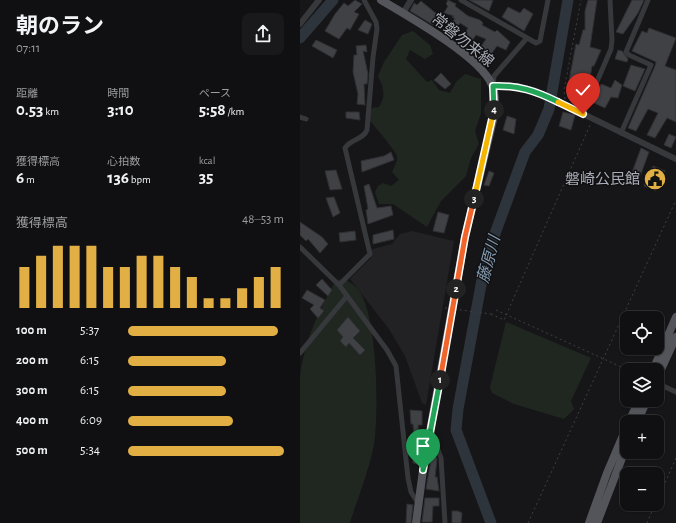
<!DOCTYPE html>
<html lang="ja">
<meta charset="utf-8">
<style>
:root{--surface:#101012;--page:#19191b;--text:#f1f3f6;--muted:#9c9d9f;--line:#303032;--accent:#e2af44}
body{margin:0;font-family:"Alegreya Sans","Noto Sans JP",sans-serif;background:var(--page);color:var(--text);height:100vh;display:flex;flex-direction:column;font-size:15px;white-space:nowrap}
*{box-sizing:border-box;margin:0}
p{font-size:13px;color:var(--muted)}
.icon{flex:none;width:22px;height:22px;fill:none;stroke:currentColor;stroke-width:2;stroke-linecap:round;stroke-linejoin:round}
.map{position:relative;flex:1;overflow:hidden}
.details{display:flex;flex-direction:column;background:var(--surface);width:300px}
.details>*{flex:none}
.controls{position:absolute;left:320px;top:311px;display:grid;gap:8px}
.controls a{display:grid;place-items:center;width:44px;height:44px;border-radius:8px;background:var(--surface);box-shadow:0 1px 3px #0004,0 0 0 1px var(--line);font-size:20px}
.pin{position:absolute;display:grid;place-items:center;width:34px;height:34px;color:#fff;margin:-41px -17px;border-radius:50% 50% 50% 0;rotate:-45deg;box-shadow:0 0 4px #0007}
.pin .icon{rotate:45deg}
.km{position:absolute;width:20px;height:20px;margin:-10px;border-radius:50%;background:#222;color:#fff;font-size:11px;line-height:20px;text-align:center}
.round{display:grid;place-items:center;flex:none;width:42px;height:42px;border-radius:8px;background:var(--page)}
.headline{display:flex;align-items:center;justify-content:space-between;height:68px;padding:0 16px}
h1{font-size:22px;font-weight:700;line-height:30px}
.metrics{display:grid;grid-template-columns:repeat(3,1fr);gap:6px;height:68px;padding:4px 16px}
.metrics div{display:grid;align-content:center}
.metrics b{font-size:17px;font-weight:700}
.metrics small{font-size:11px;font-weight:400}
.metrics p{font-size:11px}
.chart{height:112px;padding:8px 16px}
.chart p{display:flex;justify-content:space-between}
.chart svg{width:100%;height:72px;margin-top:4px;stroke:var(--accent);stroke-width:6}
ul{padding:0 16px;list-style:none;font-size:13px}
li{display:grid;grid-template-columns:64px 48px 1fr;align-items:center;height:30px}
li i{height:10px;border-radius:5px;background:var(--accent)}
main{display:flex;flex:1;min-height:0}
.map>svg:first-child{display:block}
</style>
<main>
<section class="details">
<div class="headline"><div><h1>朝のラン</h1><p>07:11</p></div><a class="round"><svg class="icon" aria-label="share" viewBox="0 0 24 24"><path d="M12 15V3M7 8l5-5 5 5M5 13v7h14v-7"/></svg></a></div>
<div class="metrics">
<div><p>距離</p><b>0.53<small> km</small></b></div>
<div><p>時間</p><b>3:10</b></div>
<div><p>ペース</p><b>5:58<small> /km</small></b></div>
</div>
<div class="metrics">
<div><p>獲得標高</p><b>6<small> m</small></b></div>
<div><p>心拍数</p><b>136<small> bpm</small></b></div>
<div><p>kcal</p><b>35</b></div>
</div>
<div class="chart"><p><span>獲得標高</span>48–53 m</p>
<svg viewBox="0 0 160 44" preserveAspectRatio="none"><path d="M5 44V19M15 44V12M25 44V6M35 44V6M45 44V6M55 44V19M65 44V19M75 44V12M85 44V12M95 44V19M105 44V25M115 44V38M125 44V38M135 44V32M145 44V25M155 44V19"/></svg>
</div>
<ul>
<li><b>100 m</b>5:37<i style="width:96%"></i></li>
<li><b>200 m</b>6:15<i style="width:63%"></i></li>
<li><b>300 m</b>6:15<i style="width:63%"></i></li>
<li><b>400 m</b>6:09<i style="width:67%"></i></li>
<li><b>500 m</b>5:34<i style="width:100%"></i></li>
</ul>
</section>
<div class="map">
<svg width="376" height="523" viewBox="0 0 376 523">
<rect width="100%" height="100%" fill="#161618"/>
<path fill="#222225" d="M 112,231 L 154,241 L 126,405 L 122,403 L 105,356 L 89,329 L 50,279 L 71,258 L 69,250 L 92,244 L 100,234 Z"/>
<path fill="#202721" d="M 113,31 L 130,45 L 133,54 L 125,59 L 110,50 L 106,59 L 127,82 L 132,80 L 139,90 L 150,93 L 156,82 L 165,74 L 181,79 L 181,113 L 175,131 L 179,144 L 171,158 L 166,176 L 141,201 L 127,227 L 93,204 L 79,204 L 75,192 L 78,186 L 83,183 L 91,186 L 99,180 L 92,172 C 94,167 98,161 97,156 C 97,153 72,122 67,118 L 72,108 L 79,107 C 86,96 84,88 78,76 L 84,62 L 102,35 Z
M 44,279 C 53,284 59,288 63,298 C 77,329 79,409 74,444 C 69,471 58,497 50,523 L 0,523 L 0,377 C 5,339 18,313 36,280 Z
M 206,322 L 291,358 L 271,401 L 274,409 L 264,419 L 214,404 L 192,393 L 190,387 Z"/>
<g fill="none" stroke-linecap="round" stroke-linejoin="round">
<path stroke="#2d343b" stroke-width="11" d="M 0,38 L 33,0
M 191,523 L 156,430 L 158,409 L 186,258 L 225,152 L 238,135 L 249,109 L 268,0"/>
</g>
<path fill="#404145" stroke="#303034" d="M 55,0 L 62,4 L 54,12 L 59,14 L 50,30 L 47,28 L 39,39 L 25,31 L 35,14 L 44,3 L 48,6 Z
M 148,0 L 156,4 L 155,6 L 168,16 L 180,20 L 183,23 L 182,25 L 195,32 L 197,30 L 210,42 L 206,50 L 197,46 L 189,57 L 178,51 L 186,39 L 176,35 L 169,45 L 161,40 L 168,28 L 160,23 L 152,35 L 144,30 L 155,19 L 152,17 L 154,16 L 144,13 L 148,6 L 146,4 Z
M 169,0 L 193,0 L 189,11 Z
M 288,0 L 297,0 L 290,47 L 301,50 L 294,66 L 292,66 L 288,91 L 280,91 L 281,85 L 268,86 L 276,44 L 279,45 L 283,30 L 285,30 L 285,11 Z
M 332,0 L 344,0 L 338,13 L 323,34 L 316,32 Z
M 121,1 L 138,15 L 133,25 L 110,11 L 114,3 L 117,5 Z
M 208,7 L 220,13 L 224,8 L 233,14 L 224,31 L 202,17 Z
M 65,20 L 72,24 L 68,34 L 58,30 Z
M 349,28 L 376,38 L 365,66 L 376,70 L 376,122 L 367,118 L 355,138 L 347,135 L 358,113 L 348,109 L 336,131 L 328,128 L 355,66 L 356,62 L 332,51 L 342,31 L 347,33 Z
M 16,40 L 37,50 L 33,58 L 12,46 Z
M 66,45 L 67,52 L 63,51 L 68,74 L 67,84 L 64,84 L 65,105 L 57,104 L 58,94 L 53,72 L 54,55 L 57,55 L 56,46 Z
M 318,50 L 322,51 L 328,59 L 327,62 L 315,59 Z
M 331,65 L 345,69 L 335,91 L 323,86 Z
M 141,73 L 151,84 L 145,89 L 134,80 Z
M 315,80 L 322,85 L 318,98 L 311,97 L 305,108 L 292,102 L 301,84 L 311,88 Z
M 46,112 L 59,112 L 60,120 L 46,118 Z
M 263,112 L 275,115 L 271,130 L 259,126 Z
M 207,116 L 216,119 L 214,134 L 203,130 Z
M 369,134 L 376,137 L 371,148 L 364,145 Z
M 341,148 L 349,152 L 338,182 L 330,178 Z
M 91,152 L 94,160 L 62,172 L 61,161 L 84,156 Z
M 353,166 L 365,171 L 356,191 L 344,186 Z
M 36,170 L 42,189 L 30,190 L 25,171 Z
M 189,171 L 194,173 L 189,186 L 184,185 Z
M 69,184 L 77,208 L 91,206 L 93,215 L 68,224 L 66,210 L 68,209 L 64,186 Z
M 34,197 L 40,213 L 33,217 L 26,198 Z
M 138,212 L 149,215 L 144,233 L 133,231 Z
M 0,222 L 22,237 L 28,244 L 20,253 L 8,239 L 6,241 L 0,235 Z
M 93,230 L 94,239 L 73,244 L 73,235 Z
M 55,231 L 56,240 L 40,242 L 39,233 Z
M 22,279 L 32,290 L 28,296 L 16,285 Z
M 7,290 L 25,300 L 20,308 L 24,311 L 18,318 L 10,309 L 14,305 L 2,298 Z
M 48,317 L 60,331 L 53,338 L 65,350 L 60,355 L 49,343 L 46,347 L 40,341 L 43,337 L 37,330 Z
M 110,410 L 122,411 L 122,425 L 118,425 L 119,436 L 114,436 L 113,424 L 111,424 Z
M 112,441 L 118,441 L 118,464 L 113,463 Z
M 132,453 L 135,454 L 137,459 L 135,477 L 137,477 L 139,491 L 126,489 Z
M 125,498 L 139,498 L 139,506 L 133,506 L 132,522 L 122,522 Z
M 107,504 L 113,505 L 111,523 L 106,523 Z
M 152,511 L 158,511 L 162,513 L 161,523 L 152,523 Z"/>
<g fill="none" stroke-linecap="round" stroke-linejoin="round">
<path stroke="#3d3f43" stroke-width="1" stroke-dasharray="2 3" stroke-linecap="butt" d="M 265,99 L 264,90 L 281,0
M 196,310 L 328,370
M 191,314 L 204,320 L 290,125
M 357,501 L 376,458
M 228,523 L 376,200
M 347,523 L 355,504"/>
<path stroke="#37383c" stroke-width="5" d="M 161,0 L 236,43 L 240,41 L 248,0
M 193,86 L 194,76 L 227,38
M 283,114 L 311,49 L 312,40 L 310,0
M 0,117 L 6,119
M 321,133 L 351,65 L 329,55 L 326,52 L 348,0
M 0,247 L 39,285 L 87,350 L 96,366 L 108,478 L 111,492 L 118,503
M 39,285 L 70,254 L 45,148 C 51,139 63,140 67,130 L 73,57 L 77,29 L 76,22 L 64,0
M 0,353 L 47,296
M 357,383 L 376,392
M 131,430 L 141,458 L 145,523"/>
<path stroke="#37383c" stroke-width="6" d="M 103,13 L 111,0
M 0,24 L 19,0
M 193,86 L 217,86 L 236,91 L 376,159"/>
<path stroke="#54555b" stroke-width="8" d="M 81,0 C 108,16 181,57 192,85 C 196,93 195,103 195,112 L 165,237 L 123,470 L 116,523
M 353,370 L 376,317
M 357,378 L 376,337
M 329,422 L 339,400
M 337,422 L 347,400
M 289,523 L 307,473 L 327,426
M 297,523 L 327,445"/>
<path stroke="#3d3f43" stroke-width="1" stroke-dasharray="2 3" stroke-linecap="butt" d="M 145,308 L 191,314"/>
</g>
<g fill="none" stroke-linecap="round" stroke-linejoin="round">
<g stroke="#fff" stroke-width="8">
<path id="split-1" d="M 123,470 L 140,380"/>
</g>
<g stroke="#fff" stroke-width="8">
<path id="split-2" d="M 140,380 L 156,289"/>
</g>
<g stroke="#fff" stroke-width="8">
<path id="split-3" d="M 156,289 L 165,237 L 174,199"/>
</g>
<g stroke="#fff" stroke-width="8">
<path id="split-4" d="M 174,199 L 194,110"/>
</g>
<g stroke="#fff" stroke-width="8">
<path id="split-5" d="M 194,110 L 193,86 C 218,85 236,91 258,102"/>
</g>
<g stroke="#fff" stroke-width="8">
<path id="split-6" d="M 258,102 L 283,114"/>
</g>
<use href="#split-1" stroke="#22a559" stroke-width="5"/>
<use href="#split-2" stroke="#f0652b" stroke-width="5"/>
<use href="#split-3" stroke="#f0652b" stroke-width="5"/>
<use href="#split-4" stroke="#f5b400" stroke-width="5"/>
<use href="#split-5" stroke="#22a559" stroke-width="5"/>
<use href="#split-6" stroke="#f5b400" stroke-width="5"/>
</g>
<defs>
<g id="civic-disc" transform="scale(1.15)"><circle r="9.5" fill="#e2af44" stroke="#111113"/><path d="M-.6-6.5H3V-4.5H.6V-3L4-1V1h2V6H-6V1h2V-1L-.6-3ZM-1.2 2.5V6h2.4V2.5Z" fill="#111"/></g>
</defs>
<g fill-rule="evenodd">
<use href="#civic-disc" x="355" y="179"/>
</g>
<g text-anchor="middle" stroke-width="3" stroke-linejoin="round" paint-order="stroke">
<g font-size="15" fill="#a9adb7" stroke="#111113">
<text transform="translate(163 40) rotate(39)" y="5">常磐勿来線</text>
</g>
<g font-size="15" fill="#a9adb7" stroke="#111113" text-anchor="end">
<text x="340" y="184">磐崎公民館</text>
</g>
<g font-size="16" font-style="italic" fill="#839aaf" stroke="#111113">
<text transform="translate(188 259) rotate(-75)" y="6">藤原川</text>
</g>
</g>
</svg>
<div class="controls">
<a><svg class="icon" aria-label="locate" viewBox="0 0 24 24"><circle cx="12" cy="12" r="6"/><path d="M12 2v4M12 18v4M2 12h4M18 12h4"/></svg></a>
<a><svg class="icon" aria-label="layers" viewBox="0 0 24 24"><path d="M12 4l9 5-9 5-9-5zM3 14l9 5 9-5"/></svg></a>
<a>+</a>
<a>−</a>
</div>
<div class="pin" style="left:123px;top:470px;background:#1e9e55"><svg class="icon" aria-label="arrive" viewBox="0 0 24 24"><path d="M6 21V4h12l-3 4 3 4H6"/></svg></div>
<div class="pin" style="left:283px;top:114px;background:#d93025"><svg class="icon" aria-label="check" viewBox="0 0 24 24"><path d="M5 12l5 5 9-10"/></svg></div>
<b class="km" style="left:140px;top:380px">1</b>
<b class="km" style="left:156px;top:289px">2</b>
<b class="km" style="left:174px;top:199px">3</b>
<b class="km" style="left:194px;top:110px">4</b>
</div>
</main>
